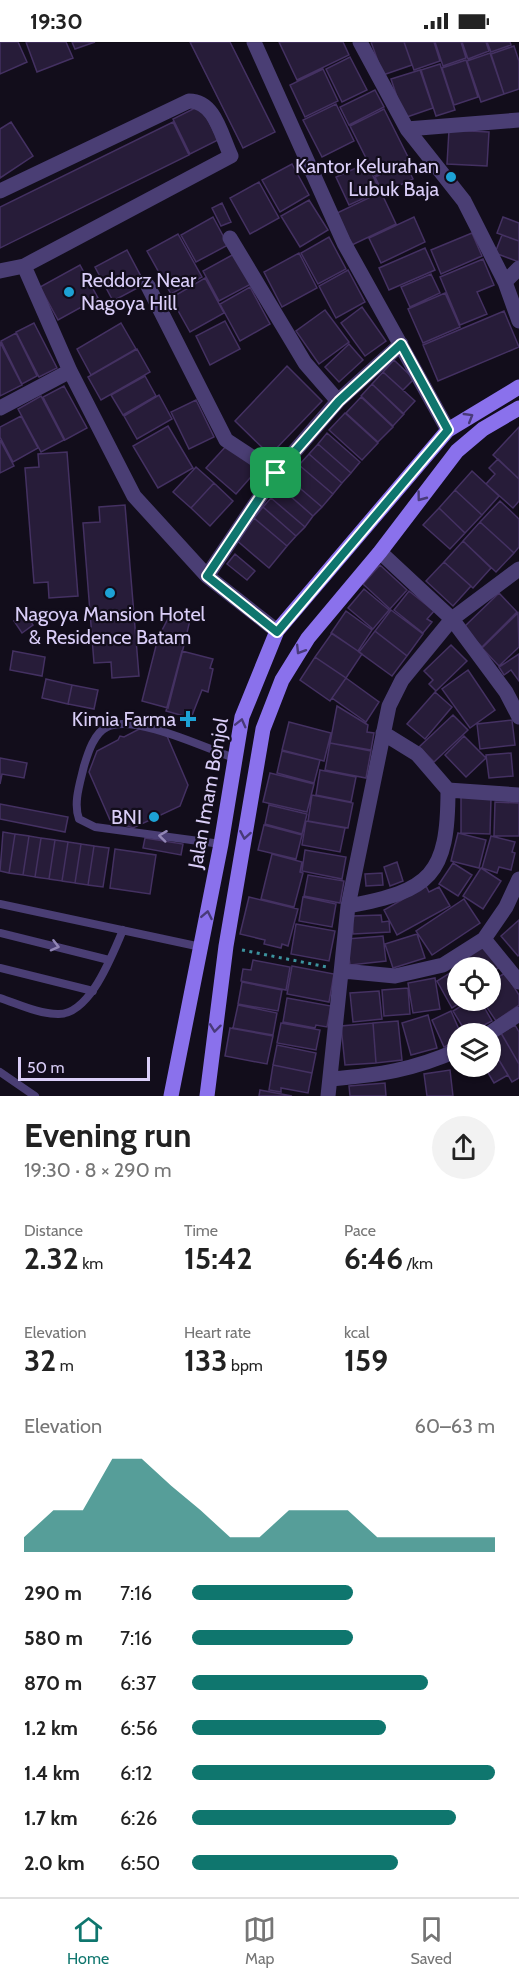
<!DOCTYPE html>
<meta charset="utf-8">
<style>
:root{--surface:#fff;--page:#f2f2f2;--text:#222;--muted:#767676;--line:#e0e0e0;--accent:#0f766e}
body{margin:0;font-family:Cabin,sans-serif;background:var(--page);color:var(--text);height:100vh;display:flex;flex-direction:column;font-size:22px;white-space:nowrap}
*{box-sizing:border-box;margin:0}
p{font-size:20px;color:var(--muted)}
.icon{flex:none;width:33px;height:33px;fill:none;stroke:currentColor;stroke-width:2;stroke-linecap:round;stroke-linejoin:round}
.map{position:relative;height:1054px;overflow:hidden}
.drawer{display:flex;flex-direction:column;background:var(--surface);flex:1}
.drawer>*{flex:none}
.tools{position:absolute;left:447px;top:915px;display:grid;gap:12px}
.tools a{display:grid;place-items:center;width:54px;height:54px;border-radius:50%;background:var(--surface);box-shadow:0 2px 4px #0004;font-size:30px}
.scale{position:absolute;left:18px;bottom:15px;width:132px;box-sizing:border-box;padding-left:6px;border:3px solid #dacef8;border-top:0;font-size:16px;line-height:21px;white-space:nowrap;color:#dacef8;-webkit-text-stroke:4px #120d1b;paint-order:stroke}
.pin{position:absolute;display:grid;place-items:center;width:51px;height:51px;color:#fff;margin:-26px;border-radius:12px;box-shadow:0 3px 9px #0006}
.round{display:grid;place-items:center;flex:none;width:63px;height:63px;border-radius:32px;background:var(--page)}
.overview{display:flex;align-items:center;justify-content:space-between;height:102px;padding:0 24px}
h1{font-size:33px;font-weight:800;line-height:45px}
.stats{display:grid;grid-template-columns:repeat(3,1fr);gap:9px;height:102px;padding:6px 24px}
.stats div{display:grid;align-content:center}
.stats b{font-size:30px;font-weight:800}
.stats small{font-size:16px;font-weight:400}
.stats p{font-size:16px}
.chart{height:168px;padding:12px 24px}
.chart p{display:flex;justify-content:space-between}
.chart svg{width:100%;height:108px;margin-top:6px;fill:var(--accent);opacity:.7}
ul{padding:0 24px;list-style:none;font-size:20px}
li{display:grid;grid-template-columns:96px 72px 1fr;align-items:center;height:45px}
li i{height:15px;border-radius:8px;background:var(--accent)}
.status{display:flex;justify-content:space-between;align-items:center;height:42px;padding:0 30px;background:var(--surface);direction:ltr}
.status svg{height:16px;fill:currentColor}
.tab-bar{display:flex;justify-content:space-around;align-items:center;height:84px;border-top:2px solid var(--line);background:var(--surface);font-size:16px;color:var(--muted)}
.tab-bar a{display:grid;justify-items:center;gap:3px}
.tab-bar .active{color:var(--accent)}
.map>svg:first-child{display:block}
</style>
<div class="status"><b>19:30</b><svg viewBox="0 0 49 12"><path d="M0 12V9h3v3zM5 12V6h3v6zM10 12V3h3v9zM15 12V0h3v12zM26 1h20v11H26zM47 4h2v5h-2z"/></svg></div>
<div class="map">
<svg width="519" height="1054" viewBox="0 0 519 1054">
<rect width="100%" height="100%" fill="#120d1b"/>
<path fill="#271c39" stroke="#443162" stroke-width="1.5" d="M 0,0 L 18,0 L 27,20 L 0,32 Z
M 26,0 L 66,0 L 73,16 L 37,30 Z
M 72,0 L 95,0 L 75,7 Z
M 190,0 L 230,0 L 275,90 L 243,106 Z
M 279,0 L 343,0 L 349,13 L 297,38 Z
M 371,0 L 404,0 L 412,23 L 383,33 Z
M 404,0 L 434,0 L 440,19 L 414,28 Z
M 435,0 L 461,0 L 466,16 L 443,24 Z
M 462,0 L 486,0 L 489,9 L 468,17 Z
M 487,0 L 510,0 L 511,3 L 491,10 Z
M 514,4 L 519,19 L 519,47 L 504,52 L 491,12 Z
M 490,11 L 504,52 L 481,60 L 467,19 Z
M 350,15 L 367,48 L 342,60 L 326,27 Z
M 466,18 L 478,55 L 454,63 L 442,26 Z
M 440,22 L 455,68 L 436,74 L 421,28 Z
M 323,27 L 338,59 L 305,75 L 290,43 Z
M 420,28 L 433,66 L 404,76 L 391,37 Z
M 375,48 L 384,65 L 349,83 L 340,65 Z
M 336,62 L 354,99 L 322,115 L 303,78 Z
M 201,63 L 218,98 L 190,112 L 173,77 Z
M 384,67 L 409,117 L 375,134 L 350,84 Z
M 11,80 L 33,114 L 0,136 L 0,87 Z
M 173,80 L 189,113 L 0,206 L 0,165 Z
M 449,88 L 489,90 L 487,124 L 447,122 Z
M 367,121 L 380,149 L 349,163 L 336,135 Z
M 405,121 L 413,137 L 383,151 L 375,135 Z
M 292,122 L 309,153 L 280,170 L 262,138 Z
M 259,140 L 279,176 L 250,192 L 230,156 Z
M 381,150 L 396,182 L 352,203 L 337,171 Z
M 309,158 L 328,188 L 300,205 L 281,174 Z
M 222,161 L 231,180 L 221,184 L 212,166 Z
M 213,175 L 228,203 L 196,220 L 181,193 Z
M 414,175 L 425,200 L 381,221 L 369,196 Z
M 503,175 L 519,181 L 519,199 L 497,191 Z
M 472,191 L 482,214 L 441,232 L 431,208 Z
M 178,192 L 202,235 L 171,252 L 147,209 Z
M 502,193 L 519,199 L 519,220 L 495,211 Z
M 329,195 L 346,227 L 318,242 L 301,211 Z
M 425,206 L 435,228 L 389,248 L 379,226 Z
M 127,208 L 145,242 L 113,259 L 95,225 Z
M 299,211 L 317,246 L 282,265 L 264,230 Z
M 234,212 L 251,242 L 219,259 L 203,229 Z
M 483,217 L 494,243 L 477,250 L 487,272 L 460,283 L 440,235 Z
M 80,223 L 98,256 L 58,278 L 40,245 Z
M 348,228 L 365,260 L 336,276 L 319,244 Z
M 431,232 L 440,251 L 410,265 L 401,245 Z
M 205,236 L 224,271 L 190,290 L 171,256 Z
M 250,245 L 270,282 L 240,299 L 220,262 Z
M 445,251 L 460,285 L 423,301 L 408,267 Z
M 362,265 L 386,299 L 365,314 L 341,281 Z
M 325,268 L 349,300 L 319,322 L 296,289 Z
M 504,269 L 519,305 L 438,339 L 423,303 Z
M 225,279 L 240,307 L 210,323 L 196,294 Z
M 34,281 L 57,326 L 39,335 L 16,290 Z
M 121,281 L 136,307 L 91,333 L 77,307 Z
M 16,291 L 37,334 L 22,342 L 1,299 Z
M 0,300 L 22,343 L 0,354 Z
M 349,302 L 363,318 L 339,340 L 325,325 Z
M 137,307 L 150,330 L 101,358 L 88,335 Z
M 394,318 L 414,337 L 403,348 L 383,330 Z
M 287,324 L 322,359 L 270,413 L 235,379 Z
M 383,330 L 415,359 L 403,372 L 372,342 Z
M 145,334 L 156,354 L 123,373 L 111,353 Z
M 372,342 L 404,372 L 393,384 L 361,354 Z
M 64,344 L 87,386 L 65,398 L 43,355 Z
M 159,353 L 172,377 L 137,397 L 124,374 Z
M 41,354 L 64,398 L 41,410 L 18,367 Z
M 361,355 L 393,385 L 378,400 L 346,371 Z
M 196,358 L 214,395 L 189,407 L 171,370 Z
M 345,371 L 378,401 L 362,418 L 329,388 Z
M 21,374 L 38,406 L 13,420 L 0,395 L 0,385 Z
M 168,384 L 193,426 L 158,446 L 133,404 Z
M 519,385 L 519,437 L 493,413 Z
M 327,391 L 360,420 L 351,431 L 318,402 Z
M 0,398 L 14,424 L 0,431 Z
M 228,402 L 257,428 L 236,452 L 206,426 Z
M 318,402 L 351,431 L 342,441 L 309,412 Z
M 67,410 L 78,554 L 49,556 L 48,540 L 34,541 L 25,426 L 39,425 L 38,412 Z
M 309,412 L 342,441 L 333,452 L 299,423 Z
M 498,417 L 519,437 L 519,459 L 513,466 L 486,442 L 495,432 L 489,426 Z
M 299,423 L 333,452 L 322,465 L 288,436 Z
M 196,425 L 214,441 L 191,466 L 173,450 Z
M 472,429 L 499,454 L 482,473 L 455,448 Z
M 288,436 L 322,465 L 313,474 L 280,445 Z
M 214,441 L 233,459 L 210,484 L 191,466 Z
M 280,445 L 313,474 L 305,485 L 271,456 Z
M 455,448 L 482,473 L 465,491 L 439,466 Z
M 271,456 L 305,485 L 296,494 L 263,465 Z
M 500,459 L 519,477 L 519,505 L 514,511 L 480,480 Z
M 125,463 L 139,634 L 112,636 L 111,620 L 94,621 L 83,481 L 100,480 L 99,465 Z
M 263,465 L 296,494 L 287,504 L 254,476 Z
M 439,466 L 465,491 L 450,507 L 423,483 Z
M 254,476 L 287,504 L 269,526 L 235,497 Z
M 480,480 L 514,511 L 496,530 L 463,499 Z
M 463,499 L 491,526 L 473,546 L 444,520 Z
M 235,512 L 255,529 L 247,538 L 227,522 Z
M 444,520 L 471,544 L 453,564 L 426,539 Z
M 380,523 L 407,548 L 390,567 L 363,542 Z
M 364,547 L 389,568 L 373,587 L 348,566 Z
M 409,549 L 434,569 L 427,577 L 432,580 L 423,591 L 394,568 Z
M 499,551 L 517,570 L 482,605 L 463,586 Z
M 391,568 L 423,592 L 407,614 L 375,589 Z
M 172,569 L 191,574 L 184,603 L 158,596 Z
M 346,569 L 372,588 L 358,609 L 331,591 Z
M 25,571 L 33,583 L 22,591 L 14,579 Z
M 518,571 L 519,605 L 499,624 L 482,606 Z
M 375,589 L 407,614 L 392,634 L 359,610 Z
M 332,591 L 362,612 L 346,636 L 315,615 Z
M 158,596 L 184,603 L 168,666 L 142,659 Z
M 451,603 L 467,619 L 436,649 L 429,642 L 433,638 L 424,629 Z
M 13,609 L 45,615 L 42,634 L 10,628 Z
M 182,609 L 213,617 L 210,626 L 213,627 L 208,650 L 202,648 L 191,676 L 166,669 Z
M 519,612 L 519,639 L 511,628 L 504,633 L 499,625 Z
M 315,615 L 346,636 L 330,659 L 300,638 Z
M 468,628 L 495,668 L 470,686 L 442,647 Z
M 346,636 L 379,660 L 366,680 L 332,656 Z
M 46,637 L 72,643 L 68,662 L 42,656 Z
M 72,643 L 98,648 L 94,667 L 68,662 Z
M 435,650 L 452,665 L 425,697 L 407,682 Z
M 337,664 L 368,683 L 367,690 L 374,691 L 371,708 L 330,701 Z
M 453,673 L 468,688 L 434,720 L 419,705 Z
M 512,678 L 515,703 L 480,707 L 477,682 Z
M 289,680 L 331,691 L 324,719 L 282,708 Z
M 143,685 L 167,694 L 188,743 L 180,764 L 133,786 L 110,778 L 89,730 L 97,709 L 118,698 L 120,694 L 124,695 Z
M 464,694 L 486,716 L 466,735 L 445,713 Z
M 330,701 L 371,709 L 366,736 L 325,728 Z
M 282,709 L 320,718 L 314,741 L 277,731 Z
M 511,711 L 513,734 L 489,736 L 486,713 Z
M 0,716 L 27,721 L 24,736 L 2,732 L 0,742 Z
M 320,728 L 356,735 L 351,760 L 316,753 Z
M 270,731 L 314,742 L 307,770 L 263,760 Z
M 312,753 L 353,761 L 348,786 L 308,779 Z
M 461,755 L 491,756 L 490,792 L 461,791 Z
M 495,760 L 519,761 L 519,794 L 494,794 Z
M 0,762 L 68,775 L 65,790 L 0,777 Z
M 269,763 L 307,772 L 302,792 L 265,782 Z
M 306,779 L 345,786 L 340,810 L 302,803 Z
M 264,783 L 302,793 L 296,817 L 258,808 Z
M 3,790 L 15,792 L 9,831 L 0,829 Z
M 458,791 L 486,798 L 479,826 L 451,819 Z
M 15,792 L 29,794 L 23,833 L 9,831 Z
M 29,794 L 41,796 L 35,835 L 23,833 Z
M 491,794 L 515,800 L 512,810 L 515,811 L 511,828 L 499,825 L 497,831 L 482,826 Z
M 41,796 L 55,798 L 49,837 L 35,835 Z
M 145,796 L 183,802 L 181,813 L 143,806 Z
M 55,798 L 68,800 L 62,839 L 49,837 Z
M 68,800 L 81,802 L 75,841 L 62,839 Z
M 81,802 L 94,804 L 88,843 L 75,841 Z
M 94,804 L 109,806 L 103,845 L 88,843 Z
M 115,807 L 156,813 L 150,852 L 110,846 Z
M 305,808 L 346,815 L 342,837 L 302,829 Z
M 272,812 L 302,820 L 300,830 L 303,831 L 294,865 L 261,857 Z
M 397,820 L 403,839 L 390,844 L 384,825 Z
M 453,821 L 472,833 L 458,854 L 439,842 Z
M 481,826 L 501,839 L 483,867 L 463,854 Z
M 382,831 L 383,843 L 366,844 L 365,832 Z
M 308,833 L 344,839 L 340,861 L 304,854 Z
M 426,844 L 429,850 L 439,845 L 450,864 L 397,893 L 384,868 Z
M 249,855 L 298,867 L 288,904 L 282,902 L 281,906 L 264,902 L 265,898 L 240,892 Z
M 303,855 L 336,862 L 332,885 L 299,879 Z
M 464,857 L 480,881 L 432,913 L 416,889 Z
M 381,873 L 382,880 L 389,879 L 390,890 L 353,892 L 352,874 Z
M 519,878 L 519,913 L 518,914 L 501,894 Z
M 296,882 L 335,889 L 329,919 L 291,912 Z
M 417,892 L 425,916 L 393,926 L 385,902 Z
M 383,894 L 386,919 L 350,923 L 347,897 Z
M 485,902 L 500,925 L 490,931 L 490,926 L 466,926 L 461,918 Z
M 253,918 L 290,925 L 286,948 L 241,939 L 243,927 L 251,928 Z
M 292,924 L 334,932 L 329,960 L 287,952 Z
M 458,926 L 458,958 L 465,958 L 452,966 L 437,939 Z
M 505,931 L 519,953 L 519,963 L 496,979 L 482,958 L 490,958 L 490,940 Z
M 435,936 L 440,967 L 413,971 L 408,941 Z
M 242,940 L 282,948 L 278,969 L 238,962 Z
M 408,946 L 410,972 L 384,974 L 382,948 Z
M 379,949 L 382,977 L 353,980 L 350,951 Z
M 287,956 L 331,964 L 327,985 L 316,983 L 315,986 L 283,980 Z
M 471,958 L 480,958 L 492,979 L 467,992 L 453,969 Z
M 238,963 L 277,971 L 273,993 L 233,986 Z
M 451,969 L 461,992 L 458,992 L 458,999 L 444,1005 L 432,978 Z
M 428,973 L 437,1006 L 411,1013 L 402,981 Z
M 398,979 L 402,1018 L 376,1021 L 373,981 Z
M 281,981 L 320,988 L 316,1008 L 277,1001 Z
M 373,981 L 376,1021 L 345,1023 L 341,984 Z
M 515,983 L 519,990 L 519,1022 L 501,991 Z
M 230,986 L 273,994 L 267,1022 L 225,1014 Z
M 501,991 L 519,1022 L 519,1036 L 512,1040 L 490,1003 L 490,997 Z
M 277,1003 L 316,1011 L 312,1031 L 273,1023 Z
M 490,1003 L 508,1033 L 494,1041 L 484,1024 L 490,1024 Z
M 273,1023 L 312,1031 L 308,1051 L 281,1046 L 281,1050 L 269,1048 Z
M 450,1028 L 453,1054 L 427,1054 L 424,1032 Z
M 385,1041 L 386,1054 L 350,1054 L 349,1044 Z
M 260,1048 L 292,1054 L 259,1054 Z"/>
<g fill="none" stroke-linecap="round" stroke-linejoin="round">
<path stroke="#3c939e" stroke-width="3" stroke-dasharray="3 4.5" stroke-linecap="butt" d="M 242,908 L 327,925"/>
<path stroke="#4a3e74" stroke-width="8" d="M 221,802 L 95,785 L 79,777 C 73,761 80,741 84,724 C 88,711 94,691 107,685 C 135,672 205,706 234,716
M 0,862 L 201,905
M 0,891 L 109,918
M 0,926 L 93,949
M 0,956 C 18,962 39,972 58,972 C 90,973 112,913 123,888
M 0,1030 L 35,1054"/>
<path stroke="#4a3e74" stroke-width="15" d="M 254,0 L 344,201 L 448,388
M 360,0 L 407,87 L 464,159 L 505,240 L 519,279
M 407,87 L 519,78
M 0,149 L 189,59 C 215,59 221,93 231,114 L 24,224 L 0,229
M 230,196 L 305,321 L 338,359
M 24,224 L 70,329 L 134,454 L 207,534 L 277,589
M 505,240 L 519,226
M 148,244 L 226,398 L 276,431
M 0,366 L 70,329
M 380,510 L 452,577 L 506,650 L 519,675
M 207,534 L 276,431 L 338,359 L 401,302
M 448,748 L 519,753
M 348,864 C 431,849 448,833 448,748 L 417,712 L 383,691
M 484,897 L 519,940
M 343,929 L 395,934 L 443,923 L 484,897 L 506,865 L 519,837
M 488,992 L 519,972
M 331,1037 C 379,1033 413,1028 458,1008
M 328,1054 L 348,864 L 389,664 L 402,638 L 452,577 L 519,527"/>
<path stroke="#8a71ec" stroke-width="15" d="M 171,1054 L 221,802 L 242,675 L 277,589 L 448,388 L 519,345
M 207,1054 L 226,904 L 263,687 L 282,638 L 308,596 L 380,510 L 457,409 L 483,387 L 519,366"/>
</g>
<defs><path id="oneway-chevron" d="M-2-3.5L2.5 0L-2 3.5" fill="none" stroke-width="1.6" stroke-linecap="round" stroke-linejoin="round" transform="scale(1.5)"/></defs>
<g stroke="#483a79">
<use href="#oneway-chevron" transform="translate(469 375) rotate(-31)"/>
<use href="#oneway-chevron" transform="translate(421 455) rotate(127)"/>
<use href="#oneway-chevron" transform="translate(300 608) rotate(122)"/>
<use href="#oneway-chevron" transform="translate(241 681) rotate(-76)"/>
<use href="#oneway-chevron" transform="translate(245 793) rotate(100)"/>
<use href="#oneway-chevron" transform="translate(207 873) rotate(-79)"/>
<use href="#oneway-chevron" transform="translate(215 986) rotate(97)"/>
</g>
<g stroke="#9286b6">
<use href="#oneway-chevron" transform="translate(163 794) rotate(-173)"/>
<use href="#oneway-chevron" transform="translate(55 904) rotate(14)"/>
</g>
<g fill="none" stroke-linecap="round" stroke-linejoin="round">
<g stroke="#fff" stroke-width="12">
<path id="route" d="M 401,302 L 448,388 L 277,590 L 207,534 L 276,431 L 339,359 Z"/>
</g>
<use href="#route" stroke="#0f766e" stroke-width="8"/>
</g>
<g fill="#1da2d5" stroke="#120d1b" stroke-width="2">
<circle cx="451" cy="135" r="6"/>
<circle cx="69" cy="250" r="6"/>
<circle cx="110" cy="551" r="6"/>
<path d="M185 668h6v6h6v6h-6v6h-6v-6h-6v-6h6z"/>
<circle cx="154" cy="775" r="6"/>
</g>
<g text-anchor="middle" stroke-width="4.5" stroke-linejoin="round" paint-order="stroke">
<g font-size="20" fill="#dacef8" stroke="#120d1b" text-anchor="end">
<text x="439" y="131">Kantor Kelurahan<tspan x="439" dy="23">Lubuk Baja</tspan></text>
<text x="81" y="245" text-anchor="start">Reddorz Near<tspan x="81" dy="23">Nagoya Hill</tspan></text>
<text x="110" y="579" text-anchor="middle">Nagoya Mansion Hotel<tspan x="110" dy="23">&amp; Residence Batam</tspan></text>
<text x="176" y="684">Kimia Farma</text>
<text x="142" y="782">BNI</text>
</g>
<g font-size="20" fill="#dacef8" stroke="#120d1b">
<text transform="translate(208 751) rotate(-80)" y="7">Jalan Imam Bonjol</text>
</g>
</g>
</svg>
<div class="tools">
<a><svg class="icon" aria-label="locate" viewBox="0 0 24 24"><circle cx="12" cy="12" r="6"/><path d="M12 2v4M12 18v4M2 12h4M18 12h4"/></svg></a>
<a><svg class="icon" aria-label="layers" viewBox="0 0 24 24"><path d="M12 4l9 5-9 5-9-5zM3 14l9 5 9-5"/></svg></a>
</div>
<div class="scale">50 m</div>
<div class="pin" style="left:276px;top:431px;background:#1e9e55"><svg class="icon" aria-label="arrive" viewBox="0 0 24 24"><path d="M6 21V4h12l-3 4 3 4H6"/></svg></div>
</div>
<section class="drawer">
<div class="overview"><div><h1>Evening run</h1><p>19:30 · 8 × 290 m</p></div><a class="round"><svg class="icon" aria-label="share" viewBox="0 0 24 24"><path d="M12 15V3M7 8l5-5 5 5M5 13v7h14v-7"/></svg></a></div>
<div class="stats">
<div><p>Distance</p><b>2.32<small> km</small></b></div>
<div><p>Time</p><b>15:42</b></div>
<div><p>Pace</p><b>6:46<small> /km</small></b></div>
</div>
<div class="stats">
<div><p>Elevation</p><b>32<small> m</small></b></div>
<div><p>Heart rate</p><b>133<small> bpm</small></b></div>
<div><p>kcal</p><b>159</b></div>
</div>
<div class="chart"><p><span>Elevation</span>60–63 m</p>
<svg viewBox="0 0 160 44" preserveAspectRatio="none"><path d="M0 44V38L10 27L20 27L30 6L40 6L50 17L60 27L70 38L80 38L90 27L100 27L110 27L120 38L130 38L140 38L150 38L160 38V44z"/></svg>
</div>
<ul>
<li><b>290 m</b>7:16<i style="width:53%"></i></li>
<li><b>580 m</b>7:16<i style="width:53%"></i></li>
<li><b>870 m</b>6:37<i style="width:78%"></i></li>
<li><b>1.2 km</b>6:56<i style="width:64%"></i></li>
<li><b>1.4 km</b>6:12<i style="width:100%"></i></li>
<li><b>1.7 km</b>6:26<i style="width:87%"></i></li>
<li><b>2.0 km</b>6:50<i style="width:68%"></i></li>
</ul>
</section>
<nav class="tab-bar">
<a class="active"><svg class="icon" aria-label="home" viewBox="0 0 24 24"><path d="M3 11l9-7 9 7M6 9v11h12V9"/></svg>Home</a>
<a><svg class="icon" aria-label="map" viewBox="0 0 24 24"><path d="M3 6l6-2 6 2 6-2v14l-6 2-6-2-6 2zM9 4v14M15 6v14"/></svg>Map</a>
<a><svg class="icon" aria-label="saved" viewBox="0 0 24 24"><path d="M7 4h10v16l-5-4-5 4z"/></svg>Saved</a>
</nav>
